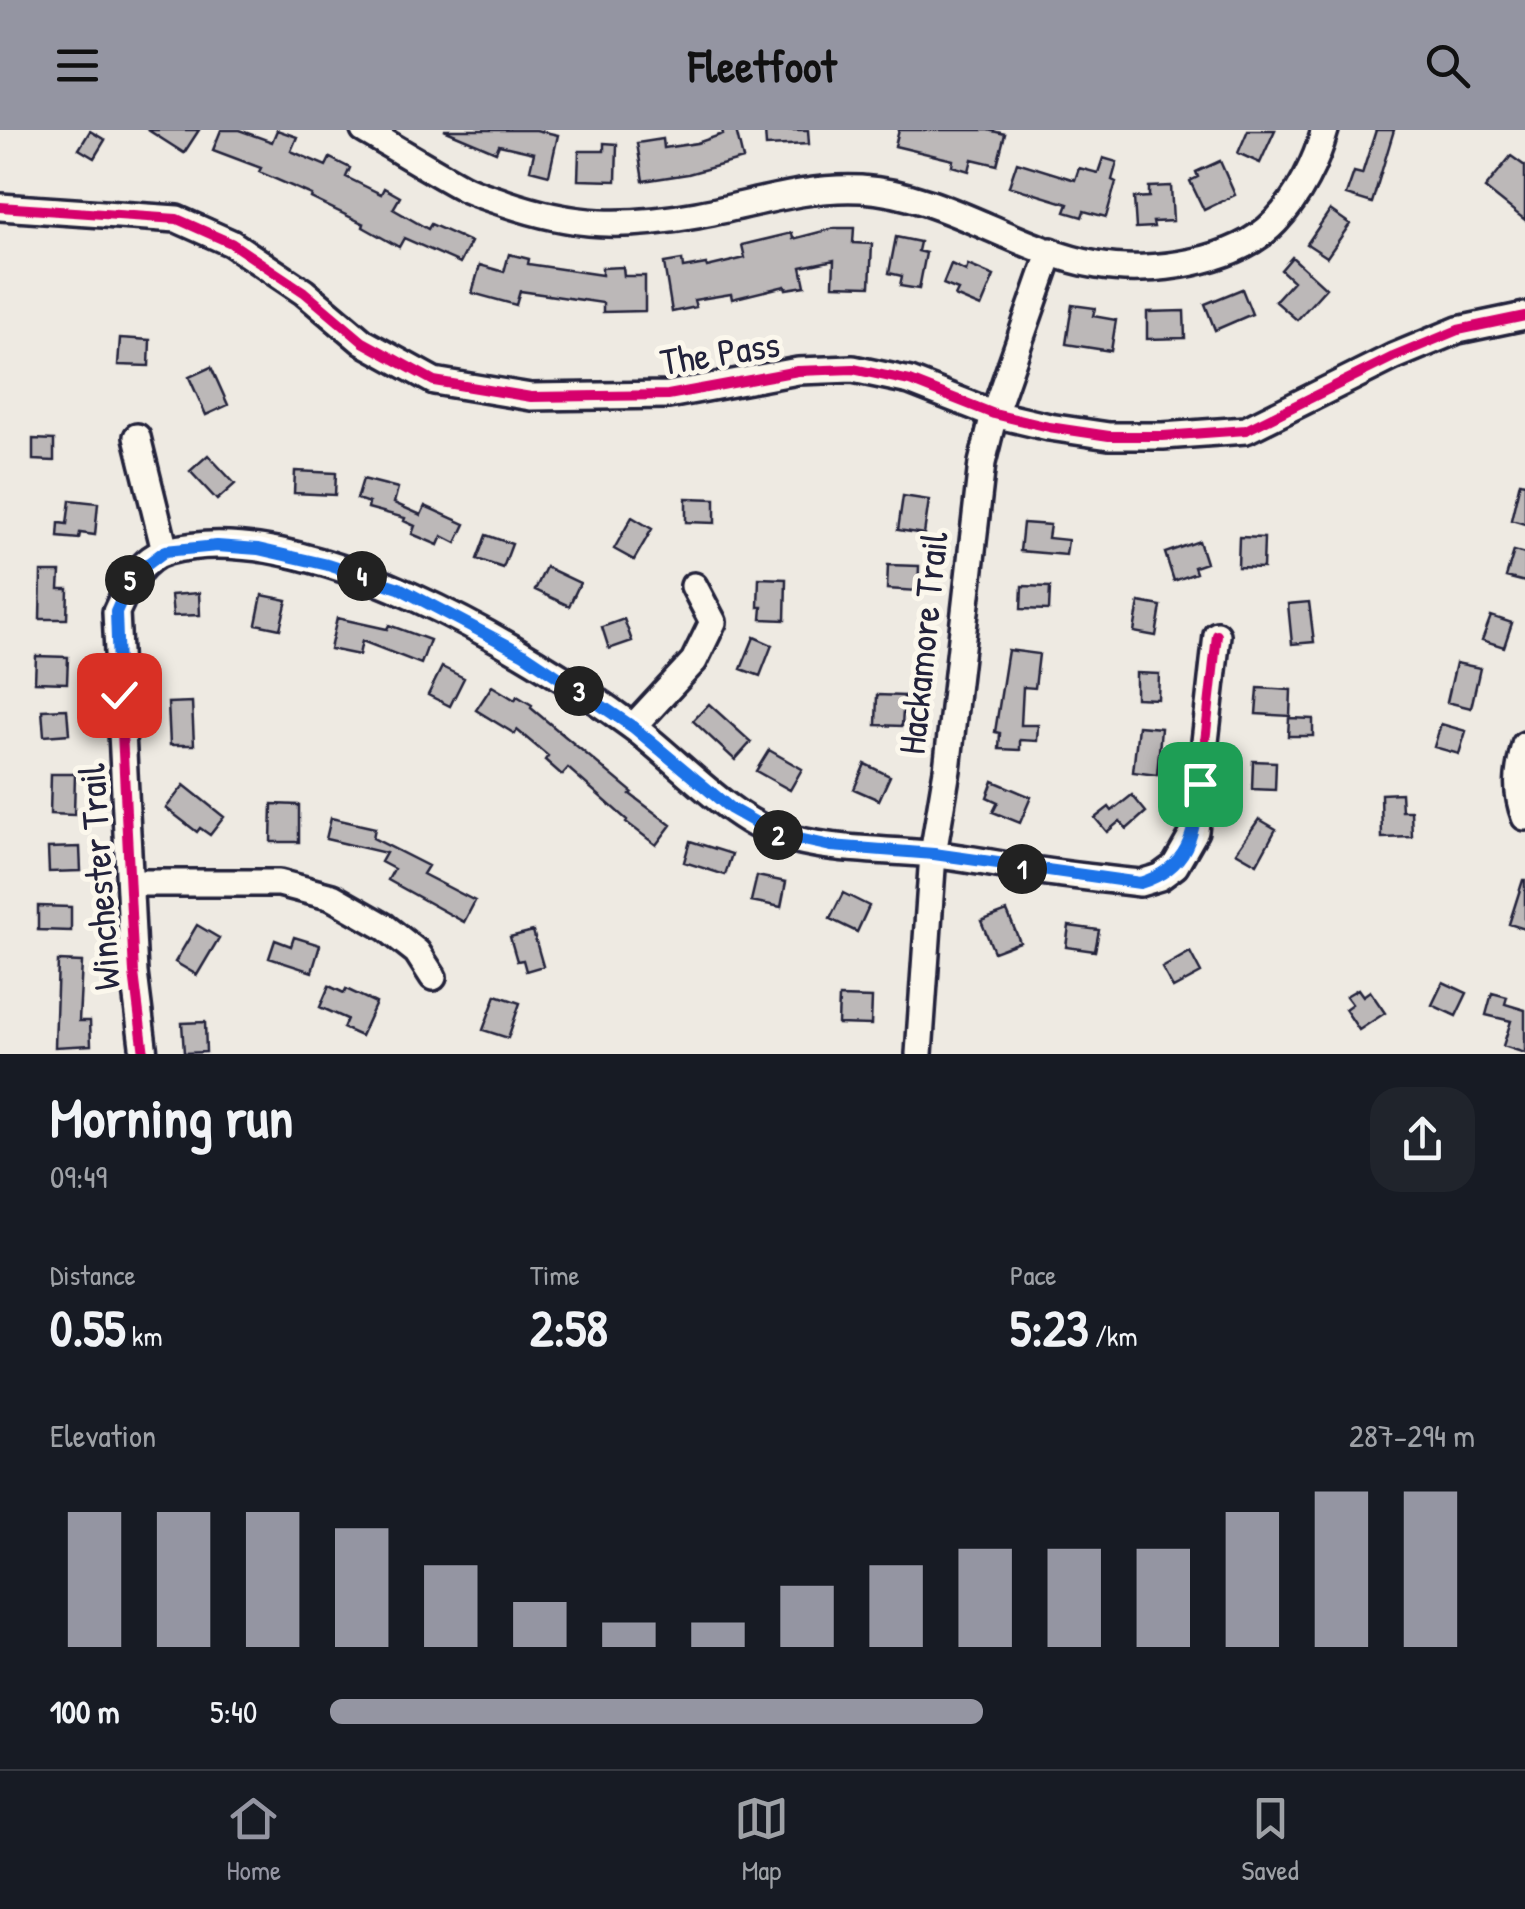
<!DOCTYPE html>
<meta charset="utf-8">
<style>
:root{--surface:#171b24;--page:#20242c;--text:#f1f3f6;--muted:#9ea1a6;--line:#363941;--accent:#9495a2}
body{margin:0;font-family:"Patrick Hand",sans-serif;background:var(--page);color:var(--text);height:100vh;display:flex;flex-direction:column;font-size:38px;white-space:nowrap}
*{box-sizing:border-box;margin:0}
p{font-size:32px;color:var(--muted)}
.icon{flex:none;width:55px;height:55px;fill:none;stroke:currentColor;stroke-width:2;stroke-linecap:round;stroke-linejoin:round}
.map{position:relative;height:924px;overflow:hidden}
.panel{display:flex;flex-direction:column;background:var(--surface);flex:1}
.panel>*{flex:none}
.pin{position:absolute;display:grid;place-items:center;width:85px;height:85px;color:#fff;margin:-42px;border-radius:20px;box-shadow:0 5px 15px #0006}
.km{position:absolute;width:50px;height:50px;margin:-25px;border-radius:50%;background:#222;color:#fff;font-size:28px;line-height:50px;text-align:center}
.round{display:grid;place-items:center;flex:none;width:105px;height:105px;border-radius:30px;background:var(--page)}
.overview{display:flex;align-items:center;justify-content:space-between;height:170px;padding:0 50px}
h1{font-size:55px;font-weight:700;line-height:75px}
.metrics{display:grid;grid-template-columns:repeat(3,1fr);gap:15px;height:170px;padding:10px 50px}
.metrics div{display:grid;align-content:center}
.metrics b{font-size:50px;font-weight:700}
.metrics small{font-size:28px;font-weight:400}
.metrics p{font-size:28px}
.chart{height:280px;padding:20px 50px}
.chart p{display:flex;justify-content:space-between}
.chart svg{width:100%;height:180px;margin-top:10px;stroke:var(--accent);stroke-width:6}
ul{padding:0 50px;list-style:none;font-size:32px}
li{display:grid;grid-template-columns:160px 120px 1fr;align-items:center;height:75px}
li i{height:25px;border-radius:12px;background:var(--accent)}
header{display:flex;justify-content:space-between;align-items:center;height:130px;padding:0 50px;background:var(--accent);color:#111;font-size:45px;font-weight:700}
.menu{display:flex;justify-content:space-around;align-items:center;height:140px;border-top:2px solid var(--line);background:var(--surface);font-size:28px;color:var(--muted)}
.menu a{display:grid;justify-items:center;gap:5px}
.menu .active{color:var(--accent)}
.map>svg:first-child{display:block}
</style>
<header><svg class="icon" aria-label="menu" viewBox="0 0 24 24"><path d="M4 6h16M4 12h16M4 18h16"/></svg>Fleetfoot<svg class="icon" aria-label="search" viewBox="0 0 24 24"><circle cx="10" cy="10" r="6"/><path d="M15 15l6 6"/></svg></header>
<div class="map">
<svg width="1525" height="924" viewBox="0 0 1525 924">
<rect width="100%" height="100%" fill="#eeeae2"/>
<filter id="ink" filterUnits="userSpaceOnUse"><feTurbulence type="fractalNoise" baseFrequency=".01" numOctaves="2"/><feDisplacementMap in="SourceGraphic" scale="20" xChannelSelector="R" yChannelSelector="G"/><feConvolveMatrix kernelMatrix="1 2 1 2 8 2 1 2 1" color-interpolation-filters="sRGB"/></filter>
<g filter="url(#ink)">
<path fill="#bcb8b8" stroke="#22223b" stroke-width="2.5" d="M 148,0 L 199,0 L 184,23 Z
M 221,0 L 239,0 L 272,12 L 277,0 L 297,7 L 291,21 L 326,36 L 330,28 L 350,38 L 346,47 L 381,64 L 384,58 L 400,67 L 393,79 L 428,99 L 431,94 L 471,112 L 460,133 L 404,108 L 399,117 L 363,97 L 364,94 L 311,68 L 312,65 L 259,42 L 261,38 L 213,20 Z
M 444,0 L 536,0 L 558,5 L 549,45 L 530,40 L 534,23 L 499,15 L 496,22 Z
M 722,0 L 736,0 L 743,29 L 688,44 L 643,51 L 637,13 L 663,9 L 664,18 L 697,13 L 723,4 Z
M 765,0 L 808,0 L 809,14 L 766,16 Z
M 899,0 L 988,0 L 1005,4 L 997,35 L 972,29 L 969,41 L 952,36 L 953,30 L 895,16 Z
M 1248,0 L 1275,0 L 1260,33 L 1238,23 Z
M 1376,0 L 1394,0 L 1372,73 L 1346,65 L 1354,42 L 1362,44 Z
M 90,1 L 105,10 L 94,28 L 79,19 Z
M 604,13 L 617,14 L 616,51 L 578,50 L 579,21 L 604,21 Z
M 1511,26 L 1525,36 L 1525,90 L 1485,58 Z
M 1103,28 L 1117,32 L 1112,50 L 1116,52 L 1106,87 L 1084,81 L 1082,87 L 1065,82 L 1068,74 L 1009,56 L 1017,32 L 1075,50 L 1079,38 L 1098,43 Z
M 1220,31 L 1235,65 L 1204,80 L 1190,51 L 1198,47 L 1196,42 Z
M 1171,56 L 1173,91 L 1153,92 L 1154,97 L 1136,98 L 1134,68 L 1149,67 L 1149,57 Z
M 1330,80 L 1350,94 L 1327,127 L 1307,114 Z
M 835,98 L 854,98 L 853,113 L 872,114 L 870,156 L 833,155 L 834,130 L 801,137 L 805,156 L 786,159 L 785,156 L 732,169 L 731,164 L 694,170 L 696,177 L 672,182 L 664,133 L 682,130 L 683,138 L 706,134 L 707,137 L 745,128 L 742,115 L 792,103 L 793,109 Z
M 896,107 L 920,112 L 918,121 L 926,123 L 919,159 L 900,156 L 902,146 L 889,143 Z
M 509,124 L 529,129 L 528,134 L 602,145 L 602,138 L 623,137 L 624,146 L 645,146 L 645,181 L 603,182 L 603,173 L 520,161 L 516,175 L 472,163 L 480,135 L 504,142 Z
M 1292,127 L 1326,158 L 1297,190 L 1275,171 L 1293,151 L 1281,140 Z
M 951,134 L 966,141 L 968,135 L 994,146 L 981,177 L 955,166 L 958,160 L 943,154 Z
M 1242,159 L 1252,184 L 1215,200 L 1205,174 Z
M 1072,175 L 1095,178 L 1093,186 L 1116,190 L 1111,221 L 1066,214 Z
M 1184,181 L 1185,208 L 1147,209 L 1147,182 Z
M 120,208 L 150,210 L 149,236 L 118,235 Z
M 211,237 L 228,275 L 206,285 L 189,247 Z
M 33,309 L 54,310 L 54,331 L 33,330 Z
M 208,325 L 235,354 L 217,370 L 190,341 Z
M 295,341 L 336,343 L 335,365 L 294,363 Z
M 363,349 L 398,358 L 394,373 L 421,385 L 425,376 L 465,394 L 456,413 L 442,406 L 438,415 L 412,404 L 415,396 L 404,391 L 405,388 L 368,378 L 369,373 L 357,369 Z
M 1520,352 L 1525,353 L 1525,394 L 1511,390 Z
M 903,366 L 929,370 L 924,404 L 898,400 Z
M 686,368 L 715,369 L 715,393 L 686,392 Z
M 70,370 L 98,373 L 95,405 L 80,403 L 79,409 L 58,407 L 59,393 L 67,394 Z
M 632,387 L 652,399 L 634,430 L 614,419 Z
M 1023,393 L 1050,395 L 1048,408 L 1068,410 L 1066,425 L 1020,421 Z
M 486,405 L 512,414 L 503,438 L 477,429 Z
M 1239,407 L 1264,408 L 1263,438 L 1238,437 Z
M 1199,411 L 1206,433 L 1194,437 L 1196,443 L 1174,451 L 1165,423 Z
M 1514,421 L 1525,424 L 1525,452 L 1506,447 Z
M 888,435 L 919,436 L 918,461 L 887,459 Z
M 546,437 L 580,453 L 569,476 L 535,460 Z
M 41,442 L 60,442 L 59,459 L 68,459 L 67,489 L 40,489 Z
M 759,448 L 786,449 L 785,490 L 761,489 L 762,477 L 758,477 Z
M 1022,456 L 1050,457 L 1049,480 L 1021,479 Z
M 199,463 L 200,485 L 173,486 L 171,465 Z
M 262,465 L 287,470 L 280,499 L 256,494 Z
M 1139,472 L 1161,476 L 1156,506 L 1134,502 Z
M 1309,472 L 1314,512 L 1292,514 L 1288,474 Z
M 1491,486 L 1512,493 L 1504,517 L 1482,510 Z
M 337,488 L 387,499 L 389,495 L 430,510 L 421,534 L 362,511 L 359,525 L 330,519 Z
M 624,489 L 632,511 L 609,519 L 602,497 Z
M 754,507 L 772,515 L 760,546 L 741,539 Z
M 1008,520 L 1039,524 L 1035,558 L 1023,557 L 1021,595 L 1038,595 L 1037,611 L 1020,610 L 1020,620 L 999,619 L 1000,603 L 995,602 Z
M 36,526 L 68,527 L 67,553 L 35,552 Z
M 1456,533 L 1480,538 L 1471,578 L 1447,572 Z
M 442,537 L 464,548 L 450,576 L 428,565 Z
M 1136,543 L 1159,544 L 1158,569 L 1136,568 Z
M 492,556 L 515,570 L 517,566 L 532,575 L 531,578 L 632,662 L 630,664 L 671,695 L 656,715 L 626,692 L 627,690 L 568,638 L 562,645 L 545,630 L 548,626 L 517,600 L 515,604 L 476,580 Z
M 1258,558 L 1291,560 L 1290,586 L 1256,584 Z
M 877,565 L 904,566 L 902,596 L 876,595 Z
M 192,572 L 194,615 L 170,615 L 168,573 Z
M 709,574 L 751,612 L 735,630 L 693,591 Z
M 67,579 L 69,604 L 44,606 L 42,580 Z
M 1289,588 L 1313,589 L 1313,606 L 1288,606 Z
M 1441,594 L 1466,601 L 1459,624 L 1434,617 Z
M 1138,596 L 1161,598 L 1157,645 L 1133,642 Z
M 769,620 L 802,639 L 790,660 L 756,641 Z
M 1253,631 L 1276,632 L 1275,660 L 1252,659 Z
M 865,634 L 890,646 L 879,670 L 854,659 Z
M 51,644 L 75,644 L 74,685 L 50,684 Z
M 993,651 L 1031,667 L 1020,693 L 993,682 L 998,672 L 987,667 Z
M 184,655 L 224,687 L 210,705 L 200,698 L 197,702 L 166,678 Z
M 1401,663 L 1402,681 L 1411,681 L 1412,707 L 1382,708 L 1381,664 Z
M 1132,665 L 1146,682 L 1127,699 L 1120,691 L 1107,702 L 1095,688 L 1109,677 L 1112,681 Z
M 272,674 L 299,675 L 299,712 L 271,712 Z
M 331,688 L 375,698 L 373,708 L 428,736 L 423,744 L 475,771 L 464,792 L 388,750 L 394,739 L 381,732 L 386,723 L 326,709 Z
M 1259,689 L 1276,699 L 1257,734 L 1236,722 Z
M 690,711 L 732,724 L 725,745 L 684,732 Z
M 80,717 L 81,741 L 49,742 L 48,718 Z
M 757,746 L 786,752 L 781,777 L 751,771 Z
M 1523,750 L 1525,750 L 1525,799 L 1509,794 Z
M 843,763 L 869,776 L 857,802 L 830,789 Z
M 38,776 L 71,777 L 71,801 L 38,800 Z
M 1007,781 L 1020,812 L 994,822 L 981,791 Z
M 197,795 L 219,808 L 197,845 L 175,832 Z
M 1069,796 L 1099,800 L 1095,821 L 1066,817 Z
M 533,801 L 543,836 L 526,841 L 523,830 L 517,831 L 510,807 Z
M 294,807 L 320,815 L 312,842 L 269,828 L 275,810 L 291,816 Z
M 1190,822 L 1201,843 L 1173,858 L 1162,838 Z
M 58,831 L 82,832 L 79,891 L 90,891 L 91,915 L 55,917 Z
M 1443,852 L 1467,863 L 1456,886 L 1432,875 Z
M 329,856 L 344,863 L 346,859 L 376,873 L 361,906 L 343,898 L 347,889 L 320,877 Z
M 1358,859 L 1363,866 L 1370,861 L 1385,883 L 1359,900 L 1345,879 L 1352,874 L 1346,866 Z
M 1492,863 L 1507,867 L 1505,874 L 1525,880 L 1525,923 L 1503,916 L 1511,891 L 1486,885 Z
M 496,865 L 520,873 L 508,908 L 483,900 Z
M 839,867 L 872,868 L 871,895 L 838,894 Z
M 205,892 L 206,922 L 184,923 L 182,893 Z"/>
<g fill="none" stroke-linecap="round" stroke-linejoin="round">
<g stroke="#22223b" stroke-width="32">
<path id="minor" d="M 364,0 C 397,19 429,39 462,57 C 475,64 491,68 505,73 C 575,97 624,98 697,85 C 753,75 803,56 861,59 C 945,64 1017,121 1097,135 C 1150,145 1237,132 1275,92 C 1299,67 1316,32 1325,0
M 0,77 L 177,89 L 231,113 L 304,162 L 363,212 L 434,251 L 531,267 L 668,265 L 798,241 L 853,239 L 910,251 L 994,284 L 1049,297 L 1109,306 L 1163,306 L 1246,300 L 1393,227 L 1458,200 L 1525,186
M 137,307 L 165,421
M 633,597 L 694,531 L 713,492 L 694,456
M 1525,615 C 1518,642 1515,661 1525,687
M 130,753 L 279,753 L 332,767 L 385,797 L 417,822 L 433,847
M 144,924 L 134,843 L 116,482 C 127,458 140,428 168,421 C 303,385 528,519 633,597 C 676,629 728,688 779,705 C 827,721 879,719 929,724 C 962,727 994,734 1027,739 C 1064,745 1102,749 1140,753 L 1160,747 L 1175,736 L 1195,701 L 1217,505
M 919,924 L 933,724 L 947,640 L 982,333 L 994,284 L 1051,121"/>
</g>
<use href="#minor" stroke="#fbf7ec" stroke-width="25"/>
<g stroke="#fbf7ec" stroke-width="16">
<path id="cycleway" d="M 0,77 L 177,89 L 231,113 L 304,162 L 363,212 L 434,251 L 531,267 L 668,265 L 798,241 L 853,239 L 910,251 L 994,284 L 1049,297 L 1109,306 L 1163,306 L 1246,300 L 1393,227 L 1458,200 L 1525,186
M 144,924 L 134,843 L 116,482 C 127,458 140,428 168,421 C 303,385 528,519 633,597 C 676,629 728,688 779,705 C 827,721 879,719 929,724 C 962,727 994,734 1027,739 C 1064,745 1102,749 1140,753 L 1160,747 L 1175,736 L 1195,701 L 1217,505"/>
</g>
<use href="#cycleway" stroke="#d6006c" stroke-width="10"/>
</g>
</g>
<g fill="none" stroke-linecap="round" stroke-linejoin="round" filter="url(#ink)">
<g stroke="#fff" stroke-width="20">
<path id="route" d="M 119,565 L 116,482 L 132,446 L 165,421 L 217,416 L 258,419 L 328,435 L 399,458 L 524,524 L 633,597 L 730,678 L 776,704 L 831,716 L 934,724 L 1140,753 C 1192,737 1194,701 1200,654"/>
</g>
<use href="#route" stroke="#1a73e8" stroke-width="12"/>
</g>
<g text-anchor="middle" stroke-width="10" stroke-linejoin="round" paint-order="stroke">
<g font-size="38" fill="#22223b" stroke="#fbf7ec">
<text transform="translate(720 223) rotate(-9)" y="13">The Pass</text>
<text transform="translate(923 513) rotate(-84)" y="13">Hackamore Trail</text>
<text transform="translate(99 747) rotate(-94)" y="13">Winchester Trail</text>
</g>
</g>
</svg>
<div class="pin" style="left:1200px;top:654px;background:#1e9e55"><svg class="icon" aria-label="arrive" viewBox="0 0 24 24"><path d="M6 21V4h12l-3 4 3 4H6"/></svg></div>
<div class="pin" style="left:119px;top:565px;background:#d93025"><svg class="icon" aria-label="check" viewBox="0 0 24 24"><path d="M5 12l5 5 9-10"/></svg></div>
<b class="km" style="left:1022px;top:739px">1</b>
<b class="km" style="left:778px;top:705px">2</b>
<b class="km" style="left:579px;top:561px">3</b>
<b class="km" style="left:362px;top:446px">4</b>
<b class="km" style="left:130px;top:450px">5</b>
</div>
<section class="panel">
<div class="overview"><div><h1>Morning run</h1><p>09:49</p></div><a class="round"><svg class="icon" aria-label="share" viewBox="0 0 24 24"><path d="M12 15V3M7 8l5-5 5 5M5 13v7h14v-7"/></svg></a></div>
<div class="metrics">
<div><p>Distance</p><b>0.55<small> km</small></b></div>
<div><p>Time</p><b>2:58</b></div>
<div><p>Pace</p><b>5:23<small> /km</small></b></div>
</div>
<div class="chart"><p><span>Elevation</span>287–294 m</p>
<svg viewBox="0 0 160 44" preserveAspectRatio="none"><path d="M5 44V11M15 44V11M25 44V11M35 44V15M45 44V24M55 44V33M65 44V38M75 44V38M85 44V29M95 44V24M105 44V20M115 44V20M125 44V20M135 44V11M145 44V6M155 44V6"/></svg>
</div>
<ul>
<li><b>100 m</b>5:40<i style="width:57%"></i></li>
</ul>
</section>
<nav class="menu">
<a class="active"><svg class="icon" aria-label="home" viewBox="0 0 24 24"><path d="M3 11l9-7 9 7M6 9v11h12V9"/></svg>Home</a>
<a><svg class="icon" aria-label="map" viewBox="0 0 24 24"><path d="M3 6l6-2 6 2 6-2v14l-6 2-6-2-6 2zM9 4v14M15 6v14"/></svg>Map</a>
<a><svg class="icon" aria-label="saved" viewBox="0 0 24 24"><path d="M7 4h10v16l-5-4-5 4z"/></svg>Saved</a>
</nav>
